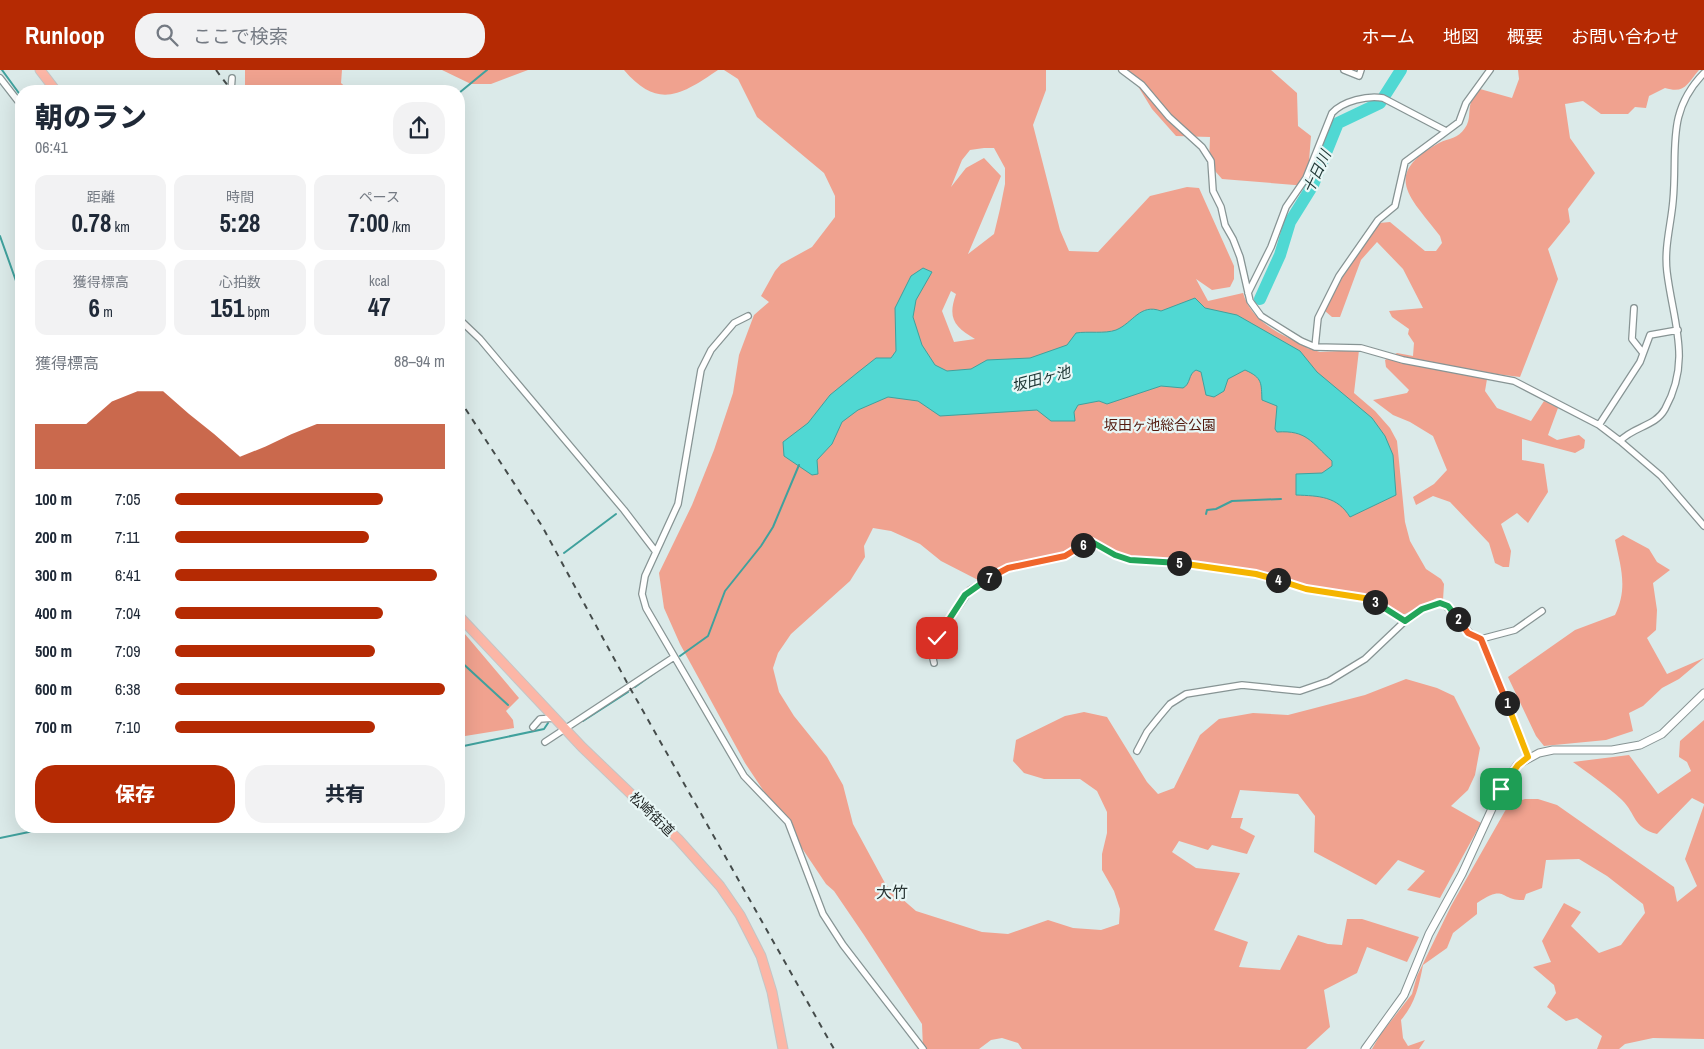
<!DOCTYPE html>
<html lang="ja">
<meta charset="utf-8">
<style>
:root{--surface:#fff;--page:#f2f2f3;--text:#1f2937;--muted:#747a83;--accent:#b52a03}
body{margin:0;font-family:"Archivo Narrow","Noto Sans JP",sans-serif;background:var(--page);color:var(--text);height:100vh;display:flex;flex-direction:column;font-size:19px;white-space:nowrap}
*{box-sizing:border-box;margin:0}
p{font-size:16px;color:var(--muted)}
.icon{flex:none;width:28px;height:28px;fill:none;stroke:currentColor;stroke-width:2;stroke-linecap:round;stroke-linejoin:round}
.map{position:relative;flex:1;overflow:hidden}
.panel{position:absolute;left:15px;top:15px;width:450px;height:748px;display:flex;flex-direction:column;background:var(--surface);border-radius:20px;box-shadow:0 5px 20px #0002}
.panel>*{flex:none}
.pin{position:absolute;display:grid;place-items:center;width:42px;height:42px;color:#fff;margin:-21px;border-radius:10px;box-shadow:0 2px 8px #0006}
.km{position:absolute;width:25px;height:25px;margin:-12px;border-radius:50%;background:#222;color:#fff;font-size:14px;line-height:25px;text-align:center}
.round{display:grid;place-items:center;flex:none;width:52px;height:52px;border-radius:20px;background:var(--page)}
.overview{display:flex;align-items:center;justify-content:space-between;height:85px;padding:0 20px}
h1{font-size:28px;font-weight:800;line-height:38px}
.stats{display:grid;grid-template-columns:repeat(3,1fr);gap:8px;height:85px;padding:5px 20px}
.stats div{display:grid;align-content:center;border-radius:12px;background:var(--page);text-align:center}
.stats b{font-size:25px;font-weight:800}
.stats small{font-size:14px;font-weight:400}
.stats p{font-size:14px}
.chart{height:140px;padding:10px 20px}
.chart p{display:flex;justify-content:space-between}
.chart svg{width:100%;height:90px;margin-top:5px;fill:var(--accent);opacity:.7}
.primary-button{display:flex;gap:10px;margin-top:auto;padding:10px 20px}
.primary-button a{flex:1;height:58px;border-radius:20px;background:var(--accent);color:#fff;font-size:20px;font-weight:800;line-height:58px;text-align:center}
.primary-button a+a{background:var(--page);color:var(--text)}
ul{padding:0 20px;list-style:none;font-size:16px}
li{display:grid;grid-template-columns:80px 60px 1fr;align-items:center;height:38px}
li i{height:12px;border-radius:6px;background:var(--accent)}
header{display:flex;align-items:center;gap:30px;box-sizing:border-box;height:70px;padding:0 25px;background:var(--accent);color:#fff}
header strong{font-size:24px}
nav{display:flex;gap:28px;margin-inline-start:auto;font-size:18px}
.search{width:350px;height:45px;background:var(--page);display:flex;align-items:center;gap:12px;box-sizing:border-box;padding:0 18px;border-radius:20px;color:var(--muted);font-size:19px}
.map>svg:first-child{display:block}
</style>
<header>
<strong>Runloop</strong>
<div class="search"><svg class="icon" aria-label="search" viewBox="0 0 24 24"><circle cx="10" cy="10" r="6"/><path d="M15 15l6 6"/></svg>ここで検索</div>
<nav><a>ホーム</a><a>地図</a><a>概要</a><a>お問い合わせ</a></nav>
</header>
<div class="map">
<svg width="1704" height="979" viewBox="0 0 1704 979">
<rect width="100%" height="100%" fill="#dbeae9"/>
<path fill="#f0a28f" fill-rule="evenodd" d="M 245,0 L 342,0 L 341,13 L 350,21 L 245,21 Z
M 442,0 L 528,0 L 491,14 L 471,14 Z
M 624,0 L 718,0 C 681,25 658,40 624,0 Z
M 724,0 L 1046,0 L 1046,20 L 1033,55 L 1060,160 L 1069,181 L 1098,182 L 1150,126 L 1187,117 L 1199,118 L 1234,196 L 1234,209 L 1230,217 L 1212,220 L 1196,209 L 1208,231 L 1243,223 C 1251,251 1280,265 1305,275 L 1307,278 L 1320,282 L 1359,280 L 1354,323 L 1375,341 L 1390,358 L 1397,371 L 1405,452 L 1410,471 L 1426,499 L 1441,509 L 1444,514 L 1443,530 L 1437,528 L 1405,544 L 1400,544 L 1373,527 L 1307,516 L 1254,500 L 1161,488 L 1131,487 L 1088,469 L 1063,483 L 1006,494 L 978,510 L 941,491 L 920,474 L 891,461 L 873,458 L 864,476 L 865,487 L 850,511 L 791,564 L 778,583 L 773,598 L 779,622 L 794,646 L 827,687 L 843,715 L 853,754 L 886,815 L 916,841 L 982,862 L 1008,864 L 1048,850 L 1073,858 L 1101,860 L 1119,854 L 1120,839 L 1114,821 L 1102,800 L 1102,784 L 1107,763 L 1107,742 L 1097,721 L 1080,709 L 1044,709 L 1024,703 L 1013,691 L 1016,670 L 1065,646 L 1084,642 L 1107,647 L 1147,712 L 1158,724 L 1174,718 L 1200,665 L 1219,649 L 1253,643 L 1288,645 L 1365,625 L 1406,609 L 1437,618 L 1454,626 L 1480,678 L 1475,705 L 1468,720 L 1451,736 L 1481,753 L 1440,828 L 1407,820 L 1425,801 L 1398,790 L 1376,815 L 1314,782 L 1315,746 L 1298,724 L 1240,720 L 1231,748 L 1243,748 L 1240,758 L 1255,766 L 1247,784 L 1212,775 L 1208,780 L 1179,771 L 1172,782 L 1196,798 L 1240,803 L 1214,860 L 1248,872 L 1239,897 L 1280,900 L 1298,865 L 1328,874 L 1342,875 L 1347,849 L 1362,849 L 1419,867 L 1407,892 L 1367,877 L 1357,903 L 1324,920 L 1330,957 L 1306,979 L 1022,979 L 1018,973 L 1002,968 L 991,970 L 979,979 L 923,979 L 922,954 L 864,865 L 834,821 L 826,814 L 745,693 L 680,574 L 664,538 L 659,503 L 692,435 L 714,380 L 733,323 L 739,285 L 754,245 L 769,232 L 761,226 L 775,201 L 781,194 L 812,177 L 835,147 L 835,126 L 824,103 L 757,47 L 738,9 ZM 984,78 L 994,78 L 1005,98 L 1005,114 L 1000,139 L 994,164 L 968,184 L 1001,106 L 984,88 L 966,98 L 951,117 L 962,90 L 970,80 ZM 951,221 L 956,224 C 947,249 955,257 975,269 L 954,272 L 942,241 Z
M 1128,0 L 1271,0 L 1297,23 L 1298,56 L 1311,66 L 1307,116 L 1222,109 L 1209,94 L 1210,67 L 1176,66 L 1152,39 Z
M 1518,0 L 1699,0 C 1687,14 1685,24 1665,18 L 1649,26 L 1646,38 L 1635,37 L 1628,44 L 1601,44 L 1583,31 L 1565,34 L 1570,68 L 1595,103 L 1568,139 L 1570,152 L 1548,179 L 1558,209 L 1520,307 L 1488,303 L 1485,321 L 1497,338 L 1531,351 L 1544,331 L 1558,338 L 1548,365 L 1557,370 L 1579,365 L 1585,370 L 1584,378 L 1575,383 L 1522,369 L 1522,390 L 1544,394 L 1548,422 L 1528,453 L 1517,443 L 1501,454 L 1511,481 L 1509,497 L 1503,497 L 1495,493 L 1489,473 L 1450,432 L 1433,426 L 1416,435 L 1413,427 L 1434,414 L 1447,400 L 1433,366 L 1410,352 L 1393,345 L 1373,330 L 1407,323 L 1409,320 L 1386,297 L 1385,290 L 1397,283 L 1413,286 L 1414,273 L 1408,264 L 1409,259 L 1392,247 L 1389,241 L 1423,238 L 1403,199 L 1377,172 L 1361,190 L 1340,247 L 1332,247 L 1325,241 L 1342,208 L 1379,153 L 1390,152 L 1425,181 L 1436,181 L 1442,173 L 1440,166 C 1410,127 1381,105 1439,73 C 1449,68 1458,69 1465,58 C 1471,50 1468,41 1471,32 C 1473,28 1477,24 1480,19 L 1512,28 L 1519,9 Z
M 1623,465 L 1649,479 L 1657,492 L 1670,500 L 1653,513 L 1657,540 L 1656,560 L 1647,568 L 1667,604 L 1704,588 L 1679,609 L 1662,618 L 1643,636 L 1629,643 L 1633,661 L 1606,670 L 1544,676 L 1536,666 L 1508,607 L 1575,560 L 1615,545 C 1628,518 1621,498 1615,470 Z
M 459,557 L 519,628 L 506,641 L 513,650 L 514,658 L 459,667 Z
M 1704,650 L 1704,734 L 1692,728 L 1657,764 C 1632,757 1637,745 1622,730 C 1607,716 1589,704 1573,692 L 1629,685 L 1658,724 L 1691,701 L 1687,692 L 1679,687 L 1680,671 Z
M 1525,729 L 1538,729 L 1557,735 L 1674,817 L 1677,832 L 1697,816 L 1685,789 L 1704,735 L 1704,969 L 1653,968 L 1625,974 L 1619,979 L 1597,979 L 1602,966 L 1577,948 L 1566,951 L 1547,937 L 1556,923 L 1554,915 L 1533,897 L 1551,892 L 1542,871 L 1564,833 L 1581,842 L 1571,856 L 1599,883 L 1621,875 L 1645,843 L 1643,834 L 1607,806 L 1579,789 L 1546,790 L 1542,818 L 1526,824 L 1524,830 C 1499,831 1507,813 1477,833 L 1477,844 L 1453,863 L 1447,878 L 1423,895 C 1419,916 1415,934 1401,950 L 1403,968 L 1408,976 L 1425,970 L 1419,979 L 1372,979 L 1380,965 L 1412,924 L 1417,906 L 1451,836 L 1509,734 Z"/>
<path fill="#50d8d3" stroke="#40a19d" d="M 923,198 L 932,202 L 916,230 L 913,247 L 922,275 L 935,295 L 947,301 L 971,299 L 987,290 L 1030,288 L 1067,275 L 1076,263 C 1088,261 1105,264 1116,260 C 1133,253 1140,233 1161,241 L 1195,228 L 1205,238 L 1237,245 L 1300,281 L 1317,302 L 1372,348 L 1385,366 L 1393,385 L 1396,425 L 1350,447 C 1337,426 1319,426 1296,425 L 1296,404 L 1322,403 L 1332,396 L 1332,391 C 1311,372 1307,360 1277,362 L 1275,359 L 1277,336 L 1262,330 C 1261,313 1263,308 1245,300 L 1228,309 L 1224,321 L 1214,327 L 1206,325 L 1201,302 L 1196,300 C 1188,304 1191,314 1183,318 L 1161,316 L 1107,334 L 1099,331 L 1078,335 L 1074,342 L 1075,351 L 1051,351 L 1037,340 L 940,346 L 918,331 L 888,327 L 858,340 L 842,352 L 832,374 L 817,390 L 818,404 L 812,405 L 784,386 L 783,372 L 808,353 L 830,325 L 857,303 L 876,288 L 891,288 L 896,281 L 895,238 L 911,206 Z"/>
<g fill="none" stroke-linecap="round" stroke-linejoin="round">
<path stroke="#40a19d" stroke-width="2" d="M 2,0 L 21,26
M 459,23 L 487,0
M 0,166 L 21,225
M 1206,444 L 1207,440 L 1216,439 L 1232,431 L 1281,429
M 564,483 L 616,444
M 680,586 L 708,566 L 725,521 L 761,476 L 773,457 L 799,395
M 459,590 L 508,635
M 635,617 L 660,599
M 583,651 L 628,622
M 459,677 L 544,659 L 548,653
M 0,768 L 53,757"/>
<path stroke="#50d8d3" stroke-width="12" d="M 1260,229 L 1280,185 L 1290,152 L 1313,115 L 1338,53 L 1380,33 L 1401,0"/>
<g stroke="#879494" stroke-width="8">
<path id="minor" d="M 1122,0 L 1142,15 L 1169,47 L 1202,77 L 1211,91 L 1213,121 L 1221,137 L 1225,155 L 1233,169 L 1240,187 L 1250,231 L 1261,246 L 1301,271 L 1315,277 L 1361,278 L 1403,290 L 1514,311 L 1599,355 L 1620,371 L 1661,406 L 1704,456
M 1344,0 L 1359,6 L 1361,0
M 0,8 L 21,35
M 231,21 L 232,8
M 1248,223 L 1271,177 L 1286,137 L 1306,108 L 1332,43 C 1343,31 1368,25 1383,28 L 1446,61
M 1634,238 L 1632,269 L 1643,283
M 748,246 L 734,253 L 711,280 L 701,300 L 678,434 L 645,506 L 642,524 L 646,538 L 744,706 L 788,752 L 823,844 L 843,875 L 923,979
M 459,249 L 480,269 L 624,440 L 656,482
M 1315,277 L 1318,248 L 1339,206 L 1378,150 L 1395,136 L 1405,92 L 1459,52 L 1466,33 L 1490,0
M 1599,355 L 1640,292 L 1650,265 L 1678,260
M 1620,371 C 1634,356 1655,357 1665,339 C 1692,290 1673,252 1667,202 C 1664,177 1671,155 1673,131 C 1678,80 1665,43 1704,3
M 1481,569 L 1515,560 L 1542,541
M 934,593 L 932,584 L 937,568 L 970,520 L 1007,498 L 1065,486 L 1090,472 L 1115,485 L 1130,490 L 1175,492 L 1256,504 L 1306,519 L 1364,528 L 1378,533 L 1405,551
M 533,657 L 540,649 L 555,648
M 545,672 L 674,587
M 1137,681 L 1147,662 L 1159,647 L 1170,634 L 1186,624 L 1242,615 L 1300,621 L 1329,611 L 1365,589 L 1405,551 L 1422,539 L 1440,533 C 1458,540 1462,563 1481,569 L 1528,687"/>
</g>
<g stroke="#879494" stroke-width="9">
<path id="tertiary" d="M 1365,979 L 1404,925 L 1429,864 L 1462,804 L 1501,719 L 1517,695 L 1539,683 L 1553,680 L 1612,680 L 1640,675 L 1662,664 L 1704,623"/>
</g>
<g stroke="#c4c5c5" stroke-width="11">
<path id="primary" d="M 40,0 L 56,21
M 459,546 L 582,677 L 678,769 L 720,816 L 740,845 L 761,886 L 772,922 L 783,979"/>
</g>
<use href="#minor" stroke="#fff" stroke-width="5.5"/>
<use href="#tertiary" stroke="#fff" stroke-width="7"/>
<use href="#primary" stroke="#fcb6a6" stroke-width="9"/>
<path stroke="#454c4b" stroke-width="2" stroke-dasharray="6 6" stroke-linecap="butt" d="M 216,0 L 232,21
M 459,329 L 542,456 L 630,618 L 834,979"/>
</g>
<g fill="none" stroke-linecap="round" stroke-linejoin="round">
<g stroke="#fff" stroke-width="10">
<path id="split-1" d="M 1501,719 L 1518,695 L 1528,687 L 1507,633"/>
</g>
<g stroke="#fff" stroke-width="10">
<path id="split-2" d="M 1458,549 L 1468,563 L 1481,569 L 1507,633"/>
</g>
<g stroke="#fff" stroke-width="10">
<path id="split-3" d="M 1375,532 L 1405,551 L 1422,539 L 1440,533 L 1448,536 L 1458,549"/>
</g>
<g stroke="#fff" stroke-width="10">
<path id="split-4" d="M 1278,510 L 1306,519 L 1364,528 L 1375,532"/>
</g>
<g stroke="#fff" stroke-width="10">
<path id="split-5" d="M 1179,493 L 1256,504 L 1278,510"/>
</g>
<g stroke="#fff" stroke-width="10">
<path id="split-6" d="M 1083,475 L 1092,472 L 1115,485 L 1130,490 L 1179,493"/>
</g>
<g stroke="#fff" stroke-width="10">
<path id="split-7" d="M 989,508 L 1008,498 L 1065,486 L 1083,475"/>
</g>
<g stroke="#fff" stroke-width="10">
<path id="split-8" d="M 937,568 L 965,525 L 989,508"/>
</g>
<use href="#split-1" stroke="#f5b400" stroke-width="6"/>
<use href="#split-2" stroke="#f0652b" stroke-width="6"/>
<use href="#split-3" stroke="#22a559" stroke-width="6"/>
<use href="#split-4" stroke="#f5b400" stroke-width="6"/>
<use href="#split-5" stroke="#f5b400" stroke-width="6"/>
<use href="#split-6" stroke="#22a559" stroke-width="6"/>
<use href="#split-7" stroke="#f0652b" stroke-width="6"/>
<use href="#split-8" stroke="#22a559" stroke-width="6"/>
</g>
<g text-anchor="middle" stroke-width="4.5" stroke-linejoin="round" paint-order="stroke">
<g font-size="14" fill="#52190d" stroke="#e8f7f6">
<text x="1160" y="360">坂田ヶ池総合公園</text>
</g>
<g font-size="14" fill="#1c2120" stroke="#e8f7f6">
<text transform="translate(652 744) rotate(44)" y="5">松崎街道</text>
</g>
<g font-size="15" font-style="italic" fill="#1d3533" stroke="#e8f7f6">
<text transform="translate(1317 102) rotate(-65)" y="5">十日川</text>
<text transform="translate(1041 309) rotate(-15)" y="5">坂田ヶ池</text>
</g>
<g font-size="16" fill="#2a3635" stroke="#e8f7f6">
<text x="892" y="828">大竹</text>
</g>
</g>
</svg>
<div class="pin" style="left:1501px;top:719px;background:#1e9e55"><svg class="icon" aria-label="arrive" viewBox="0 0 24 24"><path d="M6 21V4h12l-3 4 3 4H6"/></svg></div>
<div class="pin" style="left:937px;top:568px;background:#d93025"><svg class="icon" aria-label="check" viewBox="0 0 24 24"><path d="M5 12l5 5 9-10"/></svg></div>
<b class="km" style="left:1507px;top:633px">1</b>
<b class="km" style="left:1458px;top:549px">2</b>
<b class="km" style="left:1375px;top:532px">3</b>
<b class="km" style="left:1278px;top:510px">4</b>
<b class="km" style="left:1179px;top:493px">5</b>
<b class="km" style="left:1083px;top:475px">6</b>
<b class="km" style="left:989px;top:508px">7</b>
<section class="panel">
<div class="overview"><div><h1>朝のラン</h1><p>06:41</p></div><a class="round"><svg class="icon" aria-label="share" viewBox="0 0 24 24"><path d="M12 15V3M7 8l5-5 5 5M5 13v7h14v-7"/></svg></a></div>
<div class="stats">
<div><p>距離</p><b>0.78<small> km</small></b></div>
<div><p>時間</p><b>5:28</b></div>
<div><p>ペース</p><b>7:00<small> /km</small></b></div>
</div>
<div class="stats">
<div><p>獲得標高</p><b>6<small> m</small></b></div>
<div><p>心拍数</p><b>151<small> bpm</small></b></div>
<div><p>kcal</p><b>47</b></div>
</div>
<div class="chart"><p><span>獲得標高</span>88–94 m</p>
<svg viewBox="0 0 160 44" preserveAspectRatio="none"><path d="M0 44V22L10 22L20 22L30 11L40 6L50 6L60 17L70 27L80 38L90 33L100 27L110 22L120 22L130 22L140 22L150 22L160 22V44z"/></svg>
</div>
<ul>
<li><b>100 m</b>7:05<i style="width:77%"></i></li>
<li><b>200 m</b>7:11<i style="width:72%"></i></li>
<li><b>300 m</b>6:41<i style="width:97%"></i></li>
<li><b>400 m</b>7:04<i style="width:77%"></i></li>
<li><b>500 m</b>7:09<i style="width:74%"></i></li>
<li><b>600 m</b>6:38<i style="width:100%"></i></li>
<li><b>700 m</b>7:10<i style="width:74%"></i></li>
</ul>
<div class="primary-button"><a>保存</a><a>共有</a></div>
</section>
</div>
